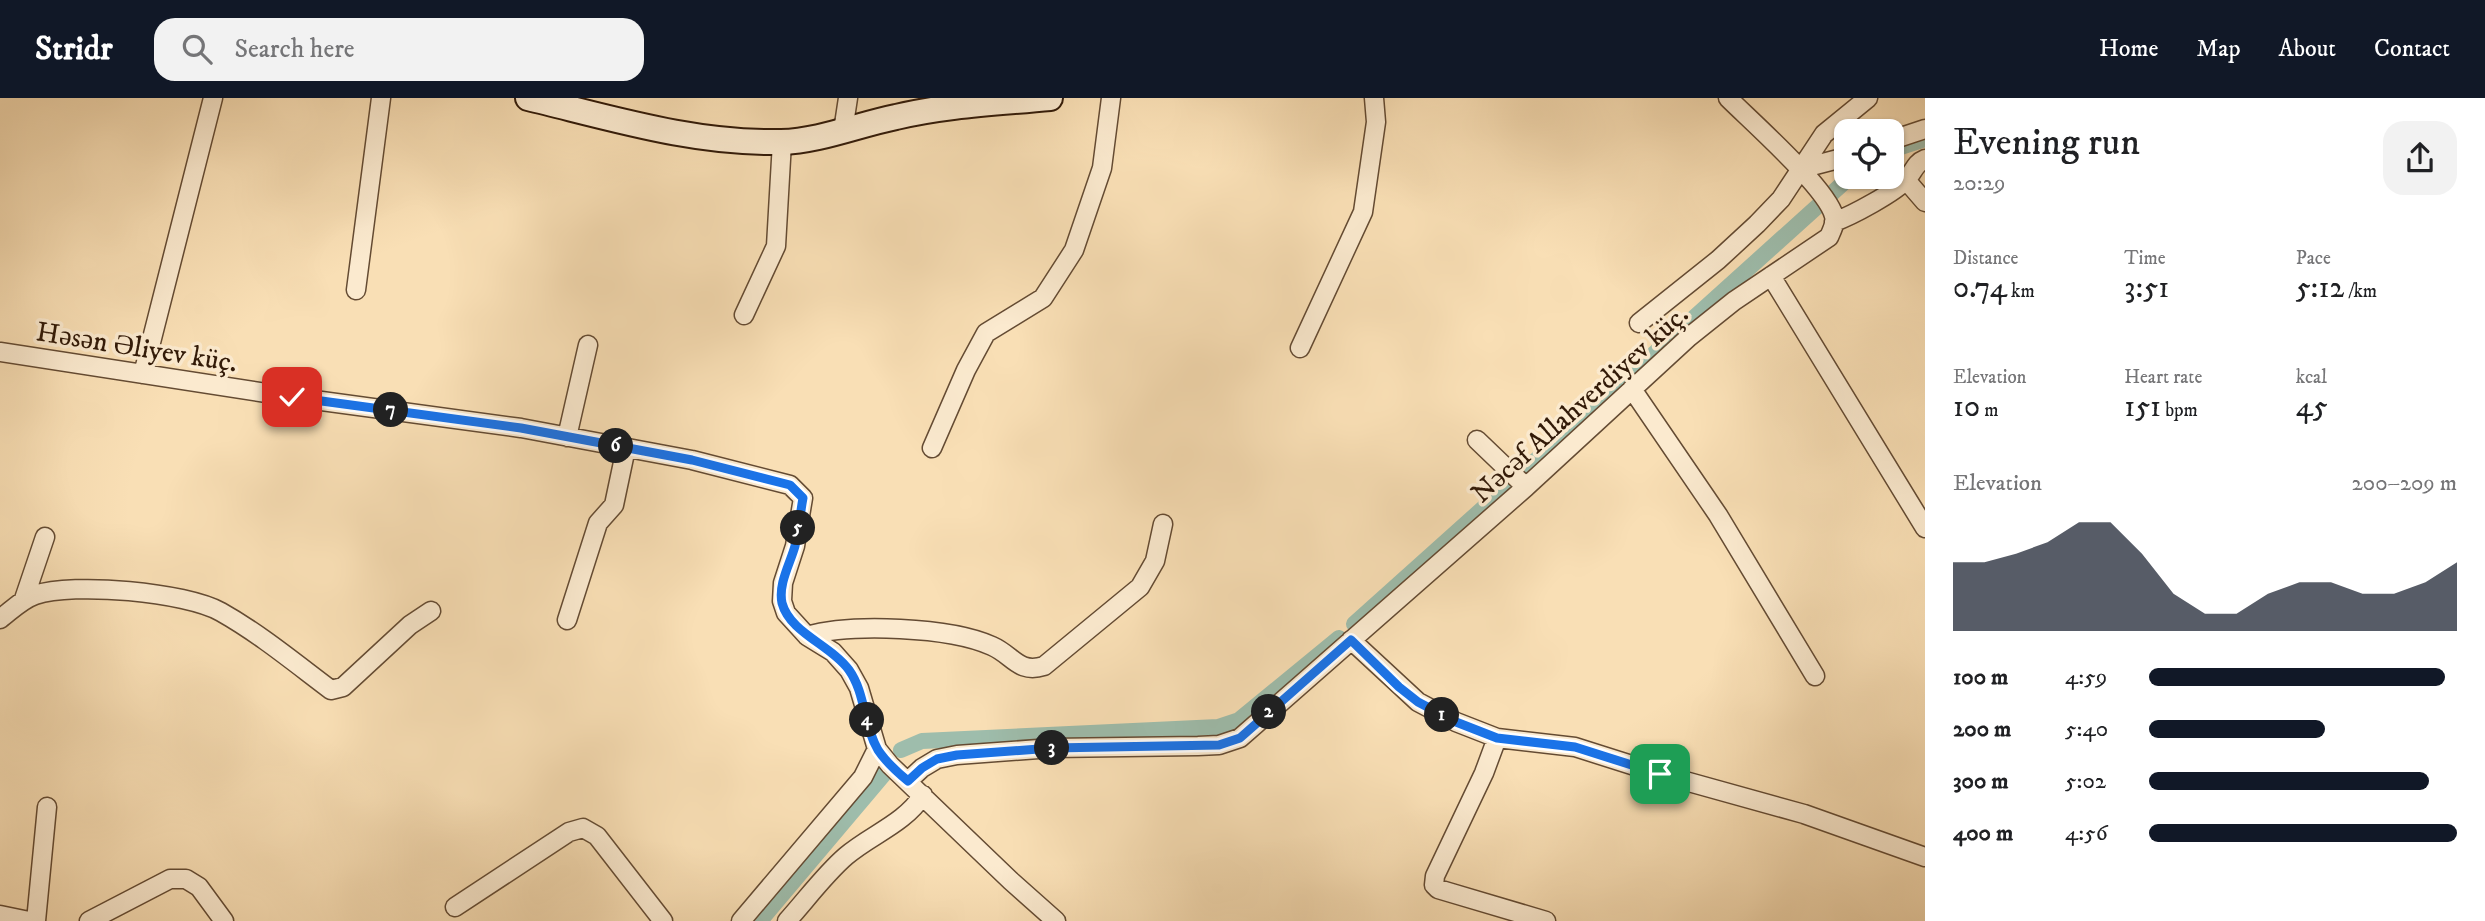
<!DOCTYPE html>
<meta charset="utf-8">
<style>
:root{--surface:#fff;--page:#f2f2f2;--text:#202124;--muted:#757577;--accent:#111827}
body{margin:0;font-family:"IM FELL DW Pica",serif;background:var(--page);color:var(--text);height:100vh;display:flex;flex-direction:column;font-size:26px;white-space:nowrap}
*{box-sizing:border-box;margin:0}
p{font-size:23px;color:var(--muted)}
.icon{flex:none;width:38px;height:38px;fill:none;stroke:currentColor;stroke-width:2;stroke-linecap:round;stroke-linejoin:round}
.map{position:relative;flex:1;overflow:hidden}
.details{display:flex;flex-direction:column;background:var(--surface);width:560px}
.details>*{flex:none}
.buttons{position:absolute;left:1834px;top:21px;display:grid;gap:14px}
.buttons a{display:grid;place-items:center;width:70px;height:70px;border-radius:14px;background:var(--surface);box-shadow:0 2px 5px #0004;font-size:35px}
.pin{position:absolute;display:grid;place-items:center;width:60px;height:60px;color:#fff;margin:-30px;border-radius:14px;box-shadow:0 4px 10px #0006}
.km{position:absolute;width:35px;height:35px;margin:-18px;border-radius:50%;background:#222;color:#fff;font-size:19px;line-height:35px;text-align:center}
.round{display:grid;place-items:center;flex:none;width:74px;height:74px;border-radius:21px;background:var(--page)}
.summary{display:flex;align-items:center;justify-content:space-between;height:119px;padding:0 28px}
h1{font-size:38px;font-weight:600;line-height:52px}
.stats{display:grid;grid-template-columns:repeat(3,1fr);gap:10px;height:119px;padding:7px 28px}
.stats div{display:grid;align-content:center}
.stats b{font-size:30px;font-weight:600}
.stats small{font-size:19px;font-weight:400}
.stats p{font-size:19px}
.chart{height:196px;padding:14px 28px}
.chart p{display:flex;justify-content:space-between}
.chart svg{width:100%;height:126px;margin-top:7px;fill:var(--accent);opacity:.7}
ul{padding:0 28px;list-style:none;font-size:23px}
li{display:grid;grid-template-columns:112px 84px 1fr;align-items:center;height:52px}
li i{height:18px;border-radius:9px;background:var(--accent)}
header{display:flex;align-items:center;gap:42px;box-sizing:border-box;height:98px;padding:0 35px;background:var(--accent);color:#fff}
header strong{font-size:33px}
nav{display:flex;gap:38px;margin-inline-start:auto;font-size:24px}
.search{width:490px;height:63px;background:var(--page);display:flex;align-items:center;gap:18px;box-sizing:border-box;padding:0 24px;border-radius:21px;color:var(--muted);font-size:26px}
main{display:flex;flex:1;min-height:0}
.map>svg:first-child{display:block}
</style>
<header>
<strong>Stridr</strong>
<div class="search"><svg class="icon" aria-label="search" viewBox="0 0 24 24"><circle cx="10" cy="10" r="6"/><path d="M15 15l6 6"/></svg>Search here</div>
<nav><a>Home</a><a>Map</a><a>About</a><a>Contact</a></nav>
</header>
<main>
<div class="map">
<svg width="1925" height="823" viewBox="0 0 1925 823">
<rect width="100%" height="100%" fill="#f9dfb5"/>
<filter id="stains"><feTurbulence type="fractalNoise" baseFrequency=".00286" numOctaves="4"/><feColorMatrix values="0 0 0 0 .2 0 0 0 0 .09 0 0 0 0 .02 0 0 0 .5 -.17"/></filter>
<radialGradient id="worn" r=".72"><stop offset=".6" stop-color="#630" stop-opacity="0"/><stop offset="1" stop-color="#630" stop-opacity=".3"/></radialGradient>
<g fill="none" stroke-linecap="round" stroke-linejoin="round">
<path stroke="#9ebdac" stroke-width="16" d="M 1892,52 L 1925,41
M 1525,372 L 1850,79
M 1354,526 L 1509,387
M 901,652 L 922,643 L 1218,629 L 1239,622 L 1339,540
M 760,823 L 884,676"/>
<g stroke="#644b33" stroke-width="21">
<path id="street" d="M 843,33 L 848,0
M 1892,42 L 1925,31
M 1800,71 L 1846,59
M 1906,82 L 1925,104
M 1834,124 C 1851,118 1896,94 1907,81 C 1914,73 1915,65 1925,61
M 1771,178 L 1925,430
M 356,192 L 381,0
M 744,217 L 776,148 L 782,44
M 1639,225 L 1718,162 L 1757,126 L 1781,101 L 1824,36 L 1868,0
M 1300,250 L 1363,114 L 1376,24 L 1374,0
M 0,254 L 292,299 L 521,330 L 692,362 L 790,387 L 803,400 L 795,448 L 783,485 L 782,503 L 786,515 L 807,538 L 833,554 L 849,572 L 859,590 L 877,651 L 890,667 L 1011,783 L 1056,823
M 143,276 L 213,0
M 1632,291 L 1718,417 L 1815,578
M 567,339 L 588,247
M 1477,342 L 1526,389
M 932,350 L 966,272 L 986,235 L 1043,200 L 1074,152 L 1102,70 L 1111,0
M 24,501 L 45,439
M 0,521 C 12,512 21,502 35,497 C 74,484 185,494 221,514 C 260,536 295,565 331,592 L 343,589 L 410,527 L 431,513
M 567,522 L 598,425 L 614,407 L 626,350
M 807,538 C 851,525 950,529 992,548 C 1013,557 1018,576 1044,568 L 1140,489 L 1155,463 L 1163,426
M 1351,542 L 1418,604 L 1456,624 L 1497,640 L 1575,649 L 1660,676 L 1804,716 L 1925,759
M 1497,640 L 1484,675 L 1435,778 L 1434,787 L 1438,791 L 1546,823
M 908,683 L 922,670 L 937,661 L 957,657 L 1052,650 L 1198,648 L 1219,647 L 1240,640 L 1526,389 L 1689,239 L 1734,203 L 1829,139 C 1832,132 1836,125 1834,118 C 1827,90 1751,23 1728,0
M 455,809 L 569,734 L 583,730 L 597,738 L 663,823
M 0,817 L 29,823
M 36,823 L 47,709
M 89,823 L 170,781 L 186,781 L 199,789 L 224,823
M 741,823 L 863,679 L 877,651
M 787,823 C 806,802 825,776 846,758 C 872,736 904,726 923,697"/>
</g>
<g stroke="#321a08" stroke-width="28">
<path id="secondary" d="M 528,0 C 611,20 694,46 781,44 C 820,43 857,27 896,19 C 946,7 998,5 1050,0"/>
</g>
<use href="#street" stroke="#fbeacf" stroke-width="18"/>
<use href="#secondary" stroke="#fbeacf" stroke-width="24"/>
</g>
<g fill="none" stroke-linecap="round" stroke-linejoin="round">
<g stroke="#fff" stroke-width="14">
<path id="route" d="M 292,299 L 521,330 L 692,362 L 790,387 L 803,400 C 800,416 799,432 795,448 C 790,466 778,486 782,505 C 790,535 831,547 849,572 C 866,596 863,627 878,652 C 886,664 897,674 908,683 L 922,670 L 937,661 L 957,657 L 1052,650 L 1219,647 L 1240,640 L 1351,542 L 1399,589 L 1418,604 L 1456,624 L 1497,640 L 1575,649 L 1660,676"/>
</g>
<use href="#route" stroke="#1a73e8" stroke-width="9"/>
</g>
<g text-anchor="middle" stroke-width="7" stroke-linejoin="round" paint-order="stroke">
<g font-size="28" fill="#321a08" stroke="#fbeacf">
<text transform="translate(137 248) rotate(9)" y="10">Həsən Əliyev küç.</text>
<text transform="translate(1579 305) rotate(-42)" y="10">Nəcəf Allahverdiyev küç.</text>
</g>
</g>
<rect width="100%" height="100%" filter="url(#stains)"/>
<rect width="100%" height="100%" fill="url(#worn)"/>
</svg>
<div class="buttons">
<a><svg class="icon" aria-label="locate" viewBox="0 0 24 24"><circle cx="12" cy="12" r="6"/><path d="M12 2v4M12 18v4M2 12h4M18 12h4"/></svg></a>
</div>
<div class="pin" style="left:1660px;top:676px;background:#1e9e55"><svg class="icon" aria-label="arrive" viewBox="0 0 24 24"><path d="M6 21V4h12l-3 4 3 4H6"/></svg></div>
<div class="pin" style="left:292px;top:299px;background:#d93025"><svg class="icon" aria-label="check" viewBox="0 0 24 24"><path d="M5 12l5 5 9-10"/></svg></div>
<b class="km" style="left:1442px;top:617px">1</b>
<b class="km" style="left:1269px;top:614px">2</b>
<b class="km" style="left:1052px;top:650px">3</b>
<b class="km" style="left:867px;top:622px">4</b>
<b class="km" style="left:798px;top:430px">5</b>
<b class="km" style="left:616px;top:348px">6</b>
<b class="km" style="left:391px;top:312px">7</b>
</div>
<section class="details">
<div class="summary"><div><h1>Evening run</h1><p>20:29</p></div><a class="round"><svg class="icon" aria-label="share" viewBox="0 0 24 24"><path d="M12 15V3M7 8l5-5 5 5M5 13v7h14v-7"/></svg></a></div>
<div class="stats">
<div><p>Distance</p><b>0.74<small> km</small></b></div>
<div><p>Time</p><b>3:51</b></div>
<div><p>Pace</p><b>5:12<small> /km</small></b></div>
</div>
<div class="stats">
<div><p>Elevation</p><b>10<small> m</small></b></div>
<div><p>Heart rate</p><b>151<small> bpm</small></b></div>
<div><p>kcal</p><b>45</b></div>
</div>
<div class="chart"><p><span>Elevation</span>200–209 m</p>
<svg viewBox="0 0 160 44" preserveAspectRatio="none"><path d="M0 44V20L10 20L20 17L30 13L40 6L50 6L60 17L70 31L80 38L90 38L100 31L110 27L120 27L130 31L140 31L150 27L160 20V44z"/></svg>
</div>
<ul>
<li><b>100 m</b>4:59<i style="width:96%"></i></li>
<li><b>200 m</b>5:40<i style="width:57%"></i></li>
<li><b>300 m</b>5:02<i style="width:91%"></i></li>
<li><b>400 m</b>4:56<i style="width:100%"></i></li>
</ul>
</section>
</main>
